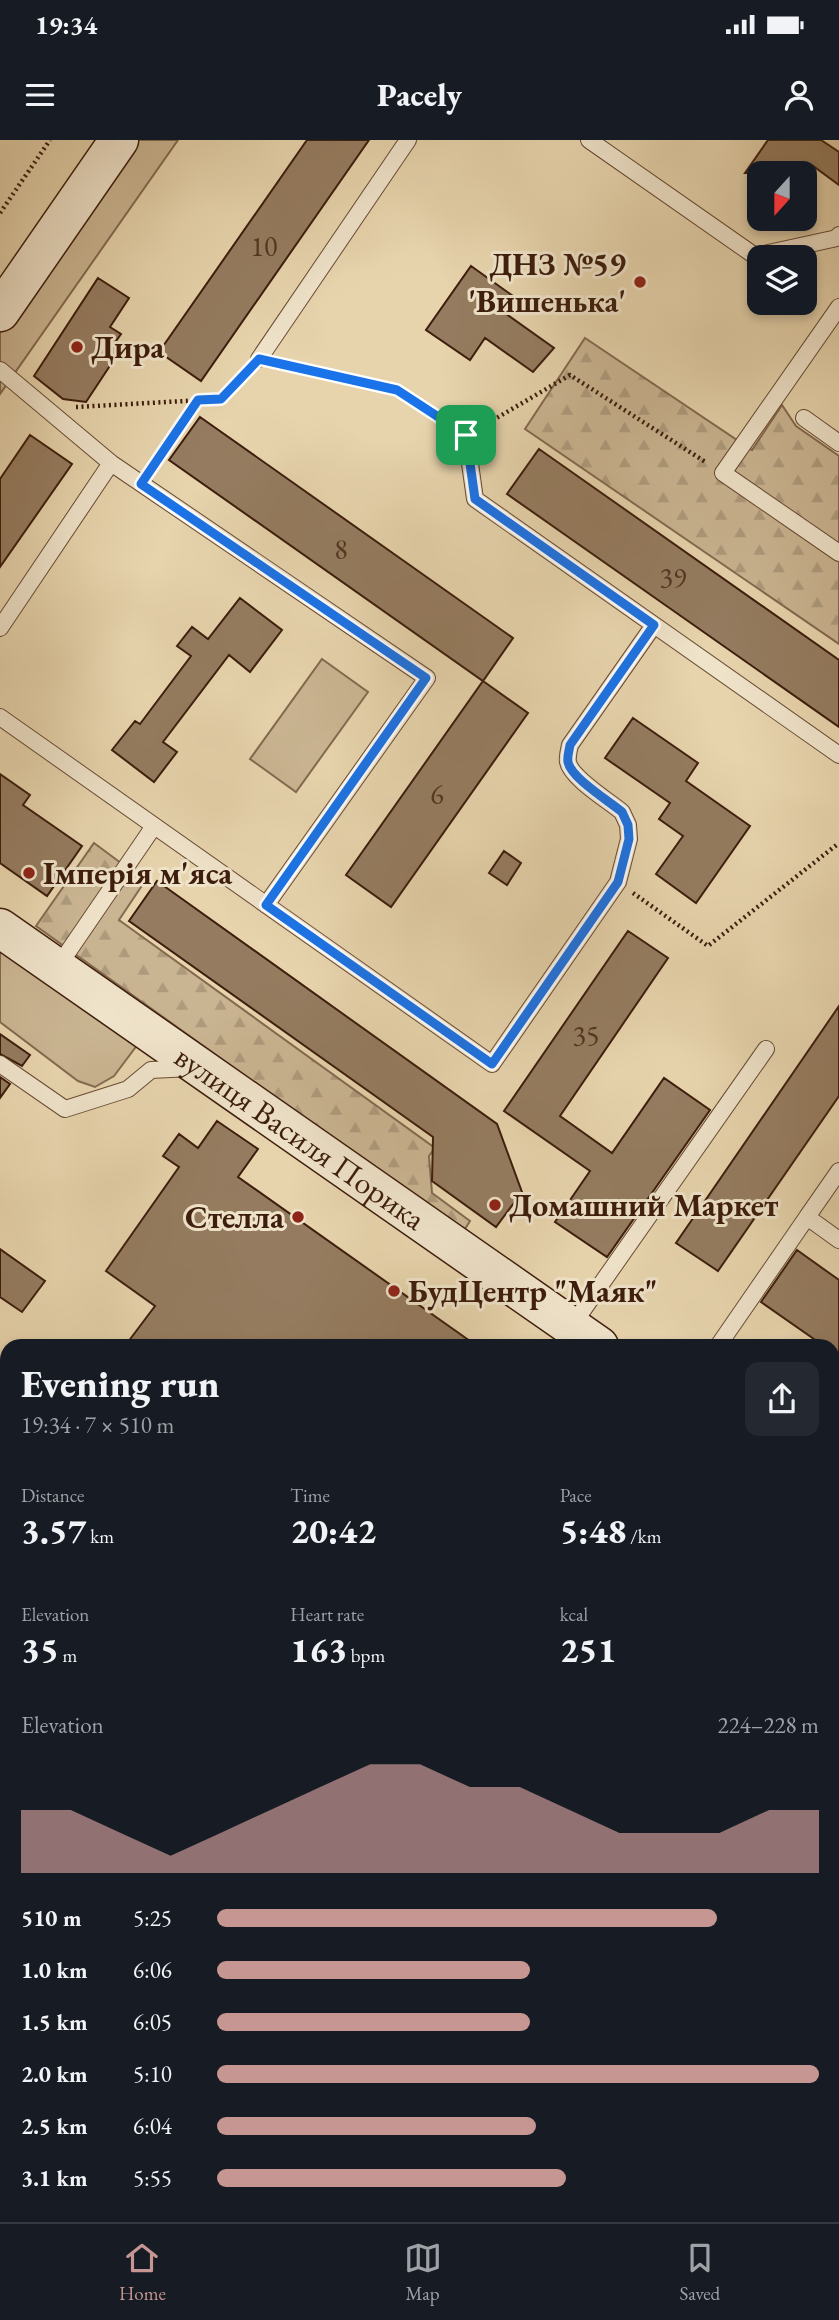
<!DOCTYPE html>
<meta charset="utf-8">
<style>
:root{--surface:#171b24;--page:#242831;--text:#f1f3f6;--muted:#9ea1a6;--line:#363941;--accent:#c59692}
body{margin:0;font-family:"EB Garamond",serif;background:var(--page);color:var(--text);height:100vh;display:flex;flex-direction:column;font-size:26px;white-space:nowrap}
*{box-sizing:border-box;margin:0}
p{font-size:23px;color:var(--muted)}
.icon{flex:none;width:38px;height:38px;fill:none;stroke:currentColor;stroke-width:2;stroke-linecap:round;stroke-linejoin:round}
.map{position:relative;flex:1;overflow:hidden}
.drawer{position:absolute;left:0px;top:1199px;width:840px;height:884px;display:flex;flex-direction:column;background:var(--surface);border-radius:21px 21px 0 0;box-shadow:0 4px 10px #0003}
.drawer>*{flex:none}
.needle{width:46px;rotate:201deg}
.buttons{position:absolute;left:747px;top:21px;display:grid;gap:14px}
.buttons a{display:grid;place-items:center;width:70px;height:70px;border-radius:14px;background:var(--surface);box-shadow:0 4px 10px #0003;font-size:35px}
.pin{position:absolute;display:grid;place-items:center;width:60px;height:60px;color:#fff;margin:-30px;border-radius:14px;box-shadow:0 4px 10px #0006}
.round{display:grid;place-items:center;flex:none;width:74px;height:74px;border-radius:14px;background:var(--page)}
.head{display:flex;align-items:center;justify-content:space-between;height:119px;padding:0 21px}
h1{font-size:38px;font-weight:800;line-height:52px}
.figures{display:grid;grid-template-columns:repeat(3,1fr);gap:10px;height:119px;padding:7px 21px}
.figures div{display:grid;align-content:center}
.figures b{font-size:35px;font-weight:800}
.figures small{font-size:19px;font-weight:400}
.figures p{font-size:19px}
.chart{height:196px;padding:14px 21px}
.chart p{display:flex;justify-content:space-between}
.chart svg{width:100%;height:126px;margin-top:7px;fill:var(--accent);opacity:.7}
ul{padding:0 21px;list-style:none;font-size:23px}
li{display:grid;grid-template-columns:112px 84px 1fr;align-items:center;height:52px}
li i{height:18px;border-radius:9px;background:var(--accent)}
.status{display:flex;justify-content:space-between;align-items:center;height:49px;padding:0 35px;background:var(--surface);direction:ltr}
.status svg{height:19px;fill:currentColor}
header{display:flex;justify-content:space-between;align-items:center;height:91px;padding:0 21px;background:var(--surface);font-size:32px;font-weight:800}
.menu{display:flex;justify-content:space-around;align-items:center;height:98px;border-top:2px solid var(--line);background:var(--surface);font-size:19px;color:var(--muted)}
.menu a{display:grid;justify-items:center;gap:4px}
.menu .current{color:var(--accent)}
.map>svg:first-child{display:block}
</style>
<div class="status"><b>19:34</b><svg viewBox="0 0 49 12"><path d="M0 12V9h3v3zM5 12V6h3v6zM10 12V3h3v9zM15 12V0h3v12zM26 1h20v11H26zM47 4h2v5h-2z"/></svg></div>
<header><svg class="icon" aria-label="menu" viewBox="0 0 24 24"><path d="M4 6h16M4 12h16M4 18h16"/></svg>Pacely<svg class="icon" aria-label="person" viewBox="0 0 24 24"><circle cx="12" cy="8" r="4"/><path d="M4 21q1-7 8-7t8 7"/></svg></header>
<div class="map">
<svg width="839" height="2082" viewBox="0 0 839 2082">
<defs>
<pattern id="forest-firs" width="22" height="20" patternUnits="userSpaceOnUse" patternTransform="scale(1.75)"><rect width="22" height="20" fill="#cab592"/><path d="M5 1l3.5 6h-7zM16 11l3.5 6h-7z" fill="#ae9b7d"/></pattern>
</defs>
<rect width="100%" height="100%" fill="#e7d4ad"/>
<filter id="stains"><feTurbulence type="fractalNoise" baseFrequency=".00286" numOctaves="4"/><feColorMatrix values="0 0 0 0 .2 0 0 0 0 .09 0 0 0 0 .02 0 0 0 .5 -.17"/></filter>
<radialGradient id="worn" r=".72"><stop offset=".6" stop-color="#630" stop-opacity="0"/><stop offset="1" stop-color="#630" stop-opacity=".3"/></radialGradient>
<path fill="#cab592" stroke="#84694f" stroke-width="2" d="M 119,0 L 178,0 L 0,254 L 0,172 Z
M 322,519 L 368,552 L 296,652 L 250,619 Z
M 0,804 L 138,904 L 114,936 L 95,947 L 78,941 L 0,882 Z
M 40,2076 L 420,2076 L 429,2082 L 35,2082 Z"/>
<path fill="url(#forest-firs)" stroke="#84694f" stroke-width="2" d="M 585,198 L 752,310 L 782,265 L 796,286 L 839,316 L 839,504 L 525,289 Z
M 94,703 L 145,741 L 119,780 L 435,1008 L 429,1016 L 432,1053 L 470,1081 L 463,1092 L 36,786 Z"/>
<path fill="#957c60" stroke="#3d1d0c" stroke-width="2" d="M 307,0 L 369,0 L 201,241 L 159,212 Z
M 768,0 L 821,0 L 839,12 L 839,45 L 813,26 L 808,33 L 745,33 Z
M 471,126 L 513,156 L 502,171 L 554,208 L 533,232 L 485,198 L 470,220 L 426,190 Z
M 98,138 L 129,158 L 110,187 L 121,194 L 114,204 L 121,209 L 86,262 L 63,259 L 34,236 Z
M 200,277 L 513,498 L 483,541 L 169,320 Z
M 30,295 L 72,324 L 0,427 L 0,339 Z
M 539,309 L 839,520 L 839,587 L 507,354 Z
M 240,458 L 282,490 L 250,532 L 229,515 L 163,602 L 177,612 L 154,642 L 112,610 L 135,581 L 140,584 L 191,516 L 177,506 L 192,487 L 208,499 Z
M 483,541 L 528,573 L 391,767 L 346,735 Z
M 633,578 L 698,623 L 686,641 L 750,686 L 696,763 L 656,734 L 683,696 L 659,679 L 670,663 L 605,618 Z
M 0,634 L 30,655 L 23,665 L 82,706 L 47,756 L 0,723 Z
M 504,711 L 521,723 L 507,745 L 489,733 Z
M 157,741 L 497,984 L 522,1052 L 496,1087 L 432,1041 L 433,997 L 129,781 Z
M 628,791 L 668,818 L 560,976 L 612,1013 L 664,938 L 710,970 L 607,1117 L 555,1082 L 590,1031 L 504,971 Z
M 839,866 L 839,956 L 718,1131 L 676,1103 Z
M 0,894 L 30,915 L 22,926 L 0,914 Z
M 0,937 L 10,944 L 0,958 Z
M 217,981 L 258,1009 L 238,1037 L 477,1206 L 125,1206 L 155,1166 L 106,1131 L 179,1027 L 163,1016 L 179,994 L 198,1008 Z
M 0,1109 L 45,1141 L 22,1172 L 0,1157 Z
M 797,1110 L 839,1140 L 839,1216 L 833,1212 L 833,1206 L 824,1206 L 761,1162 Z"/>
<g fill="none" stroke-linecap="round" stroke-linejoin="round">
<g stroke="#684b34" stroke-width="18">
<path id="lane" d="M 589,0 L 755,116 L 837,98 L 839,95
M 839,167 L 723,333 L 839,413
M 259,219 L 408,0
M 0,230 L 111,323 L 0,488
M 804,278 L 839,303
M 466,295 L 475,359 L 839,615
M 111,323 L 427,538 L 266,765
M 0,577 L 492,924 L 618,742 L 629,699 L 628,685 L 622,672 C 609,661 571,638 568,622 C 567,617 569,610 570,605 L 654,485
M 57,828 L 154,686
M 0,924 L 65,969 L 128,949 L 151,930 L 191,928
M 807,1077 L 839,1031
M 571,1187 L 766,909
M 718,1206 L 807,1077 L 839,1100
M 0,1295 L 7,1286
M 833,1442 L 839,1446
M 833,1632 L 839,1636
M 0,1701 L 7,1706
M 833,1759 L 839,1751
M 833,1827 L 839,1833
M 0,1924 L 7,1929
M 31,2082 L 36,2076"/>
</g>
<g stroke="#3d1d0c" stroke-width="41">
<g id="secondary">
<path d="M 0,172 L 119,0"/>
<path id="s1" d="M 0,788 L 599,1206"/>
<path d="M 833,1369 L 839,1373"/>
</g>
</g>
<path stroke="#3d1d0c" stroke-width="4.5" stroke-dasharray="2 3.5" stroke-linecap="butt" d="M 0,73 L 50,0
M 281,224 L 397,250 L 449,284
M 76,267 L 221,259 L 245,234
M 483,286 L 570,235 L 707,323
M 153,326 L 198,261
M 633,753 L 708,806 L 839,703"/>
<use href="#lane" stroke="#efe3ca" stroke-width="16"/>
<use href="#secondary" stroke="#efe3ca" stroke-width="38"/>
</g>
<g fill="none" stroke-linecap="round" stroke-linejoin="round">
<g stroke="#fff" stroke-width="14">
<path id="route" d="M 259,219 L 397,250 L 466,295 L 475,359 L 654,485 L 570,605 C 569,611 567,617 568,622 C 571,638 609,661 622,672 L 628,685 L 629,699 L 618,742 L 492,924 L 266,765 L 426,538 L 141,344 L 198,260 L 221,259 Z"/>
</g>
<use href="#route" stroke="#1a73e8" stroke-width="9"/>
</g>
<g fill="#8f2418" stroke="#efe3ca" stroke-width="2.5">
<circle cx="640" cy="142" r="7"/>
<circle cx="77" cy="207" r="7"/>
<circle cx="29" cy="733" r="7"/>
<circle cx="495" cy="1065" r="7"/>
<circle cx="298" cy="1077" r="7"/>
<circle cx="394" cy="1151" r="7"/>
</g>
<g text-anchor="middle" stroke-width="6" stroke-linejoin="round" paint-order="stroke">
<g font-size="28" fill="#533521">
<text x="264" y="116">10</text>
<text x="341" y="419">8</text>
<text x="673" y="447">39</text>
<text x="437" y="664">6</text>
<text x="586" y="905">35</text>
</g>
<g font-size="32" font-weight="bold" fill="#3d1d0c" stroke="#efe3ca" text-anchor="start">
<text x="626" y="135" text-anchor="end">ДНЗ №59<tspan x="626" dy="37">'Вишенька'</tspan></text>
<text x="91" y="218">Дира</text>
<text x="43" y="744">Імперія м'яса</text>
<text x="509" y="1076">Домашний Маркет</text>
<text x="284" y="1088" text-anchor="end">Стелла</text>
<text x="408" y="1162">БудЦентр "Маяк"</text>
</g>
<g font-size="32" fill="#3d1d0c" stroke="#efe3ca">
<text dy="11" stroke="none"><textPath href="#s1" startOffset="366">вулиця Василя Порика</textPath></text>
</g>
</g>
<rect width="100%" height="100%" filter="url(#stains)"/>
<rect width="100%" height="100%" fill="url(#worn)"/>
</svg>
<div class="buttons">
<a><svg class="needle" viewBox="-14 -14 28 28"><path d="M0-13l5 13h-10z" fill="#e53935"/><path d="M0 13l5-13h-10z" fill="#9ea1a6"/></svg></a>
<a><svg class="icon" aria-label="layers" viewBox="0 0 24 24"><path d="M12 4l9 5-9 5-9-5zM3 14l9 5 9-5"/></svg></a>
</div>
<div class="pin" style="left:466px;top:295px;background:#1e9e55"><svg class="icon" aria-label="arrive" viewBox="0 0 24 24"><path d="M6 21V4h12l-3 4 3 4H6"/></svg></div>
<section class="drawer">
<div class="head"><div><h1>Evening run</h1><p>19:34 · 7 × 510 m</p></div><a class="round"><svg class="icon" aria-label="share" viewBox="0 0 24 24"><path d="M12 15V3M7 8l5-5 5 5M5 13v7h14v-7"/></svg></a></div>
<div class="figures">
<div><p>Distance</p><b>3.57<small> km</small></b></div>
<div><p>Time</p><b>20:42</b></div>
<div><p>Pace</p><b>5:48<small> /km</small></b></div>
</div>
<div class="figures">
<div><p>Elevation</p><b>35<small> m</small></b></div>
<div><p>Heart rate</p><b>163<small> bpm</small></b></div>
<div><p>kcal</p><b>251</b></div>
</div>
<div class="chart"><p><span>Elevation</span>224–228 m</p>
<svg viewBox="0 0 160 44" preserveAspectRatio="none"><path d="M0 44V22L10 22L20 30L30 38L40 30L50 22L60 14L70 6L80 6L90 14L100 14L110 22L120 30L130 30L140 30L150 22L160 22V44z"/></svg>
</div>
<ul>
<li><b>510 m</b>5:25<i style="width:83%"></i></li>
<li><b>1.0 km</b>6:06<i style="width:52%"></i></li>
<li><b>1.5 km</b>6:05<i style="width:52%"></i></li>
<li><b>2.0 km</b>5:10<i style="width:100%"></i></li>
<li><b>2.5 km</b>6:04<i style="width:53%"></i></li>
<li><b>3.1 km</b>5:55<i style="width:58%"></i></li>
</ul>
</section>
</div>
<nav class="menu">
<a class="current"><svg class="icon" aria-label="home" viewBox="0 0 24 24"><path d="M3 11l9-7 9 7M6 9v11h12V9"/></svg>Home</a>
<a><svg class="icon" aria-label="map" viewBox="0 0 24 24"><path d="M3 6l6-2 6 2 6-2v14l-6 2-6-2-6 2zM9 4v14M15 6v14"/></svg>Map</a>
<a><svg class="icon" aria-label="saved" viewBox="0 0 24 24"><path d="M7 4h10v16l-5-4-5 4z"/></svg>Saved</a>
</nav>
